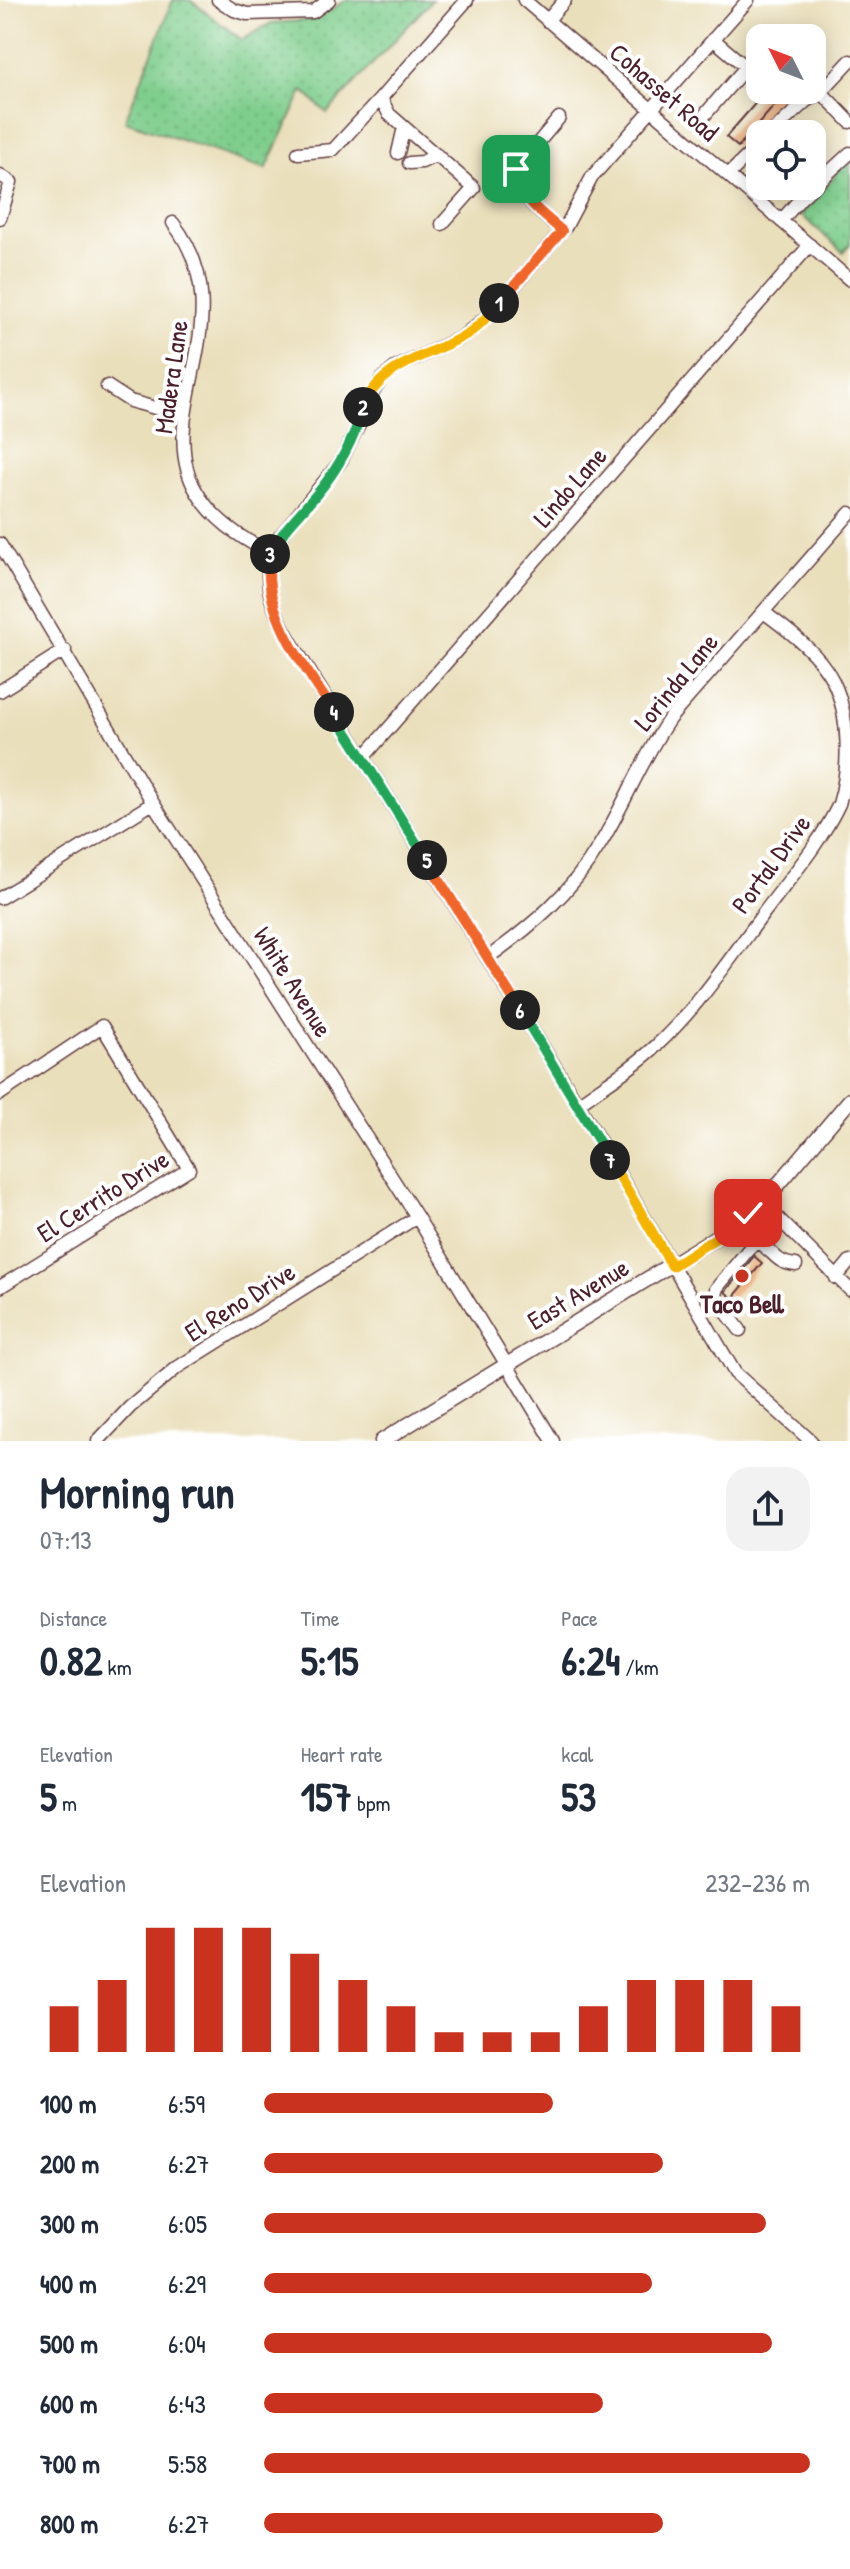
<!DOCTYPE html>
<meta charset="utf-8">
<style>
:root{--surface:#fff;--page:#f2f2f3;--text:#1f2937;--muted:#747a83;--accent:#c8321e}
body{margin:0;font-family:"Patrick Hand",sans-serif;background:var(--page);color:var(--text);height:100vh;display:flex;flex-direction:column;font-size:30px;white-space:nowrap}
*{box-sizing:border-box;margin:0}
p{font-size:26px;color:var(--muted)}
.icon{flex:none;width:44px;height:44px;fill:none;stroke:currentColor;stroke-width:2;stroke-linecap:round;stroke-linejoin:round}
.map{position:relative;height:1441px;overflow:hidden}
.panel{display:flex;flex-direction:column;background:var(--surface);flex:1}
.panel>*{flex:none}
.needle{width:52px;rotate:312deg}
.controls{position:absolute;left:746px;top:24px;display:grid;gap:16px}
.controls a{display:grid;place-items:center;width:80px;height:80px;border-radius:16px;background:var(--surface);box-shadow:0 4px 20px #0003;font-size:40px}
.pin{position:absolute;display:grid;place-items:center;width:68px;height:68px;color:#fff;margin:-34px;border-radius:16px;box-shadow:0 4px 12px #0006}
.km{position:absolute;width:40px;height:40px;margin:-20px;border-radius:50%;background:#222;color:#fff;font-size:22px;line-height:40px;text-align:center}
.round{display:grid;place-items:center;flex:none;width:84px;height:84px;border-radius:24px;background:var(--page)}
.overview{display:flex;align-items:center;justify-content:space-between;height:136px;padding:0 40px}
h1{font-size:44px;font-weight:700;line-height:60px}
.figures{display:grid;grid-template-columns:repeat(3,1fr);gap:12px;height:136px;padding:8px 40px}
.figures div{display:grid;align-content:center}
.figures b{font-size:40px;font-weight:700}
.figures small{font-size:22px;font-weight:400}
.figures p{font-size:22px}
.chart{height:224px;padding:16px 40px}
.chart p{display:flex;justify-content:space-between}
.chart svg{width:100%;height:144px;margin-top:8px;stroke:var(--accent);stroke-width:6}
ul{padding:0 40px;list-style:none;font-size:26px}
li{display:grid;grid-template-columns:128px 96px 1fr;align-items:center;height:60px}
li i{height:20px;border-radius:10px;background:var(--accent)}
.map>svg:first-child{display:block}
</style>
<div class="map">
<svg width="850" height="1441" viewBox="0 0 850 1441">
<defs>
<pattern id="green-dots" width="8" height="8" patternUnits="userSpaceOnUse" patternTransform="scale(2)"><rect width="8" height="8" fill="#7fce8d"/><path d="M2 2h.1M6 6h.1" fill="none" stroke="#6fb07a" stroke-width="1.8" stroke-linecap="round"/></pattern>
</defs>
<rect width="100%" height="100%" fill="#fff"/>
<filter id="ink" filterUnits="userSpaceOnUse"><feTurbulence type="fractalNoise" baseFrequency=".0125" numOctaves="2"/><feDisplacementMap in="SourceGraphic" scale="16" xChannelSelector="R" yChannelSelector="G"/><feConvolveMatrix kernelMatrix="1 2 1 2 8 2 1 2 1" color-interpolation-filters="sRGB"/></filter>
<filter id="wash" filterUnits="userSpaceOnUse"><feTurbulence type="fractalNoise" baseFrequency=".006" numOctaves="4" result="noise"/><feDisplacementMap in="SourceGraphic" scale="32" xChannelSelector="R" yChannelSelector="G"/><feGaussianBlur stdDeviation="1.8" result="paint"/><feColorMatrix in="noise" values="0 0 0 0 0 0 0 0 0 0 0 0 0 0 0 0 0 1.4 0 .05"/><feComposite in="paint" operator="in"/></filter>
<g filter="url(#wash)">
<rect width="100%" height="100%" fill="#eadfbb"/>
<path fill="url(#green-dots)" stroke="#64765c" stroke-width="2" d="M 173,0 L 190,0 L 242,40 L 271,23 L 315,20 L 346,0 L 432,0 L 327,113 L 303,91 L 266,169 L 125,121 Z
M 850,157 L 850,244 L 843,252 L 801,215 Z"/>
<g id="blocks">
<path fill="#ebac7a" d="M 767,90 L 775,90 L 782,97 L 738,147 L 726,137 Z
M 754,1256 L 762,1263 L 733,1298 L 725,1292 Z"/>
</g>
</g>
<g filter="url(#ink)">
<use href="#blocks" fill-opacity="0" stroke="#623c41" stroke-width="2"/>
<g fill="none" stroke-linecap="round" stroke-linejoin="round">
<g stroke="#623c41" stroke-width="15">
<path id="minor" d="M 218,0 L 234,10 L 247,14 L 313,12 L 329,0
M 524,0 L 850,280
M 748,0 L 592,177 L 566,226 L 489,315 L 462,337 L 395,368 L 382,379 L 364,404 L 359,424 L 341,461 L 277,540 C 259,575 271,608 290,640 L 578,1104 L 735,1373 L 811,1441
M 547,21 L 565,0
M 821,92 L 850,122
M 559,118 L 516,169 C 523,203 537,209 562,231
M 702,118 L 746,67 L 713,39
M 770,134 L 805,102 L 821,92 L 850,61
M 298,153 L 333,150 L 381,98
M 398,153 L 404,127
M 409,163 L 422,162 L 437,155
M 0,175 L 11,182 L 0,218
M 728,175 L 760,144
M 781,221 L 801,198 L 850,153
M 173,223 C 266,343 87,462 270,553
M 442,224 L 474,188 L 389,114 L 381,98 L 467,0
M 107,386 L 130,401 L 184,416
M 0,544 L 153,803 L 417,1217 L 553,1441
M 0,691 L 65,650
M 363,758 L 810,245
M 0,898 L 153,803
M 487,958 C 531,927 571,893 599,846 C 625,804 642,758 670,718 L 850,513
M 0,1094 L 102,1026 L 189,1169 L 0,1287
M 578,1104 C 604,1085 633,1068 656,1046 C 697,1008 730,959 763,914 C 789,879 820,844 839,804 C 850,768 850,716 833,681 C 819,653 789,631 765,613
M 761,1201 L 850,1290
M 836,1278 L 850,1261
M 740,1330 L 717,1300 L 716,1289 L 752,1245 L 759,1243 C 776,1253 775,1263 796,1265
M 98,1441 L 130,1407 L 178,1367 L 417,1217"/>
</g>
<g stroke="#623c41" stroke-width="17">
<path id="major" d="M 382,1441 L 718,1236 L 777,1186 L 850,1100"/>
</g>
<use href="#minor" stroke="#fff" stroke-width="12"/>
<use href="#major" stroke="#fff" stroke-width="14"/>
</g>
</g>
<g fill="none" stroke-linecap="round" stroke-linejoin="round" filter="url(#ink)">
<g stroke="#fff" stroke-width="16">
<path id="split-1" d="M 499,303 L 562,231 C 538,209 523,203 516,169"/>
</g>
<g stroke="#fff" stroke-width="16">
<path id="split-2" d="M 363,407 C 381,364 426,357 462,337 C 477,329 488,316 499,303"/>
</g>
<g stroke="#fff" stroke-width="16">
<path id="split-3" d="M 270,554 C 282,530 300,514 316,495 C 338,469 354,440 363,407"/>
</g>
<g stroke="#fff" stroke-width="16">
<path id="split-4" d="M 270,554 C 261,614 303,663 334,712"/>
</g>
<g stroke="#fff" stroke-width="16">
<path id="split-5" d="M 334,712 L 427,860"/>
</g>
<g stroke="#fff" stroke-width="16">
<path id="split-6" d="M 427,860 L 520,1010"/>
</g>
<g stroke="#fff" stroke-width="16">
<path id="split-7" d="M 520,1010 L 610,1160"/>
</g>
<g stroke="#fff" stroke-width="16">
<path id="split-8" d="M 610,1160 L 672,1266 L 716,1238"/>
</g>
<g stroke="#fff" stroke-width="16">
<path id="split-9" d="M 716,1238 L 748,1213"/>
</g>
<use href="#split-1" stroke="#f0652b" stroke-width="10"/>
<use href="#split-2" stroke="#f5b400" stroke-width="10"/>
<use href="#split-3" stroke="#22a559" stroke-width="10"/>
<use href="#split-4" stroke="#f0652b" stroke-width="10"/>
<use href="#split-5" stroke="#22a559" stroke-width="10"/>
<use href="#split-6" stroke="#f0652b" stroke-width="10"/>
<use href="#split-7" stroke="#22a559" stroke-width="10"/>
<use href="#split-8" stroke="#f5b400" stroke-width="10"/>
<use href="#split-9" stroke="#f5b400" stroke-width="10"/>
</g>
<circle fill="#c8321e" stroke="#fff" stroke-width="3" cx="742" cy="1276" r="8"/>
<g text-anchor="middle" stroke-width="8" stroke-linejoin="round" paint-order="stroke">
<g font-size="26" fill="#4a1f2b" stroke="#fff">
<text transform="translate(664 92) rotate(41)" y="9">Cohasset Road</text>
<text transform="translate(171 377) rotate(-82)" y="9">Madera Lane</text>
<text transform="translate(570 487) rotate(-49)" y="9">Lindo Lane</text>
<text transform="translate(676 682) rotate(-51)" y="9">Lorinda Lane</text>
<text transform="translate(771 864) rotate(-54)" y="9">Portal Drive</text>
<text transform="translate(293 982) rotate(58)" y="9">White Avenue</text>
<text transform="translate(103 1196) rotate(-32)" y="9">El Cerrito Drive</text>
<text transform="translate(578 1294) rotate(-31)" y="9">East Avenue</text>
<text transform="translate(240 1302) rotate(-32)" y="9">El Reno Drive</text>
</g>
<g font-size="26" font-weight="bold" fill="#4a1f2b" stroke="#fff">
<text x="742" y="1313">Taco Bell</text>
</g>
</g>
</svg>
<div class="controls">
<a><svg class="needle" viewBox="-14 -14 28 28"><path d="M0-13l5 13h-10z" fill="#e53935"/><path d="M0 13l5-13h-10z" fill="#747a83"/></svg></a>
<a><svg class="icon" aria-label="locate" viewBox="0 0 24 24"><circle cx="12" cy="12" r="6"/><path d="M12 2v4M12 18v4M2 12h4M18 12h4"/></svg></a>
</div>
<div class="pin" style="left:516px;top:169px;background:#1e9e55"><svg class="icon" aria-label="arrive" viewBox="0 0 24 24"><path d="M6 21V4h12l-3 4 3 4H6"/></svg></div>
<div class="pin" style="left:748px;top:1213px;background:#d93025"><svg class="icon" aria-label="check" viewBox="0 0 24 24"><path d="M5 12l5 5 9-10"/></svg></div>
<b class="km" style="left:499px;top:303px">1</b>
<b class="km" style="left:363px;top:407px">2</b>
<b class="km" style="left:270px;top:554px">3</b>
<b class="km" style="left:334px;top:712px">4</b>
<b class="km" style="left:427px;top:860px">5</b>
<b class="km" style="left:520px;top:1010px">6</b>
<b class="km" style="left:610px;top:1160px">7</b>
</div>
<section class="panel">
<div class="overview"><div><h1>Morning run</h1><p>07:13</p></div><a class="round"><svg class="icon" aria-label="share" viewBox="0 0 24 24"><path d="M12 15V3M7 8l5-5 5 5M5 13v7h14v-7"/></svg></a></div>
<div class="figures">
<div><p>Distance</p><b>0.82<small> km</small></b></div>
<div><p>Time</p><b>5:15</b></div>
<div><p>Pace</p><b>6:24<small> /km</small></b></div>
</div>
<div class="figures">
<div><p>Elevation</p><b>5<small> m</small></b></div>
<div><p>Heart rate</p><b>157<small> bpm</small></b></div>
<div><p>kcal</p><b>53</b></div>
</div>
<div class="chart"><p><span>Elevation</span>232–236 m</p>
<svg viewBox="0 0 160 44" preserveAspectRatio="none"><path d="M5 44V30M15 44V22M25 44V6M35 44V6M45 44V6M55 44V14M65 44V22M75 44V30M85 44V38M95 44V38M105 44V38M115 44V30M125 44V22M135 44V22M145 44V22M155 44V30"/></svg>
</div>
<ul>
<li><b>100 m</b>6:59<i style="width:53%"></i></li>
<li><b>200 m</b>6:27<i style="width:73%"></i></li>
<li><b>300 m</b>6:05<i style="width:92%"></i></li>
<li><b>400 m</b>6:29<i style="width:71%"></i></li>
<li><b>500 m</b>6:04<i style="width:93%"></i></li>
<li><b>600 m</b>6:43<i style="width:62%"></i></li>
<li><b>700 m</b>5:58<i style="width:100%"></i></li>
<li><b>800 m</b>6:27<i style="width:73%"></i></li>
</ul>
</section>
